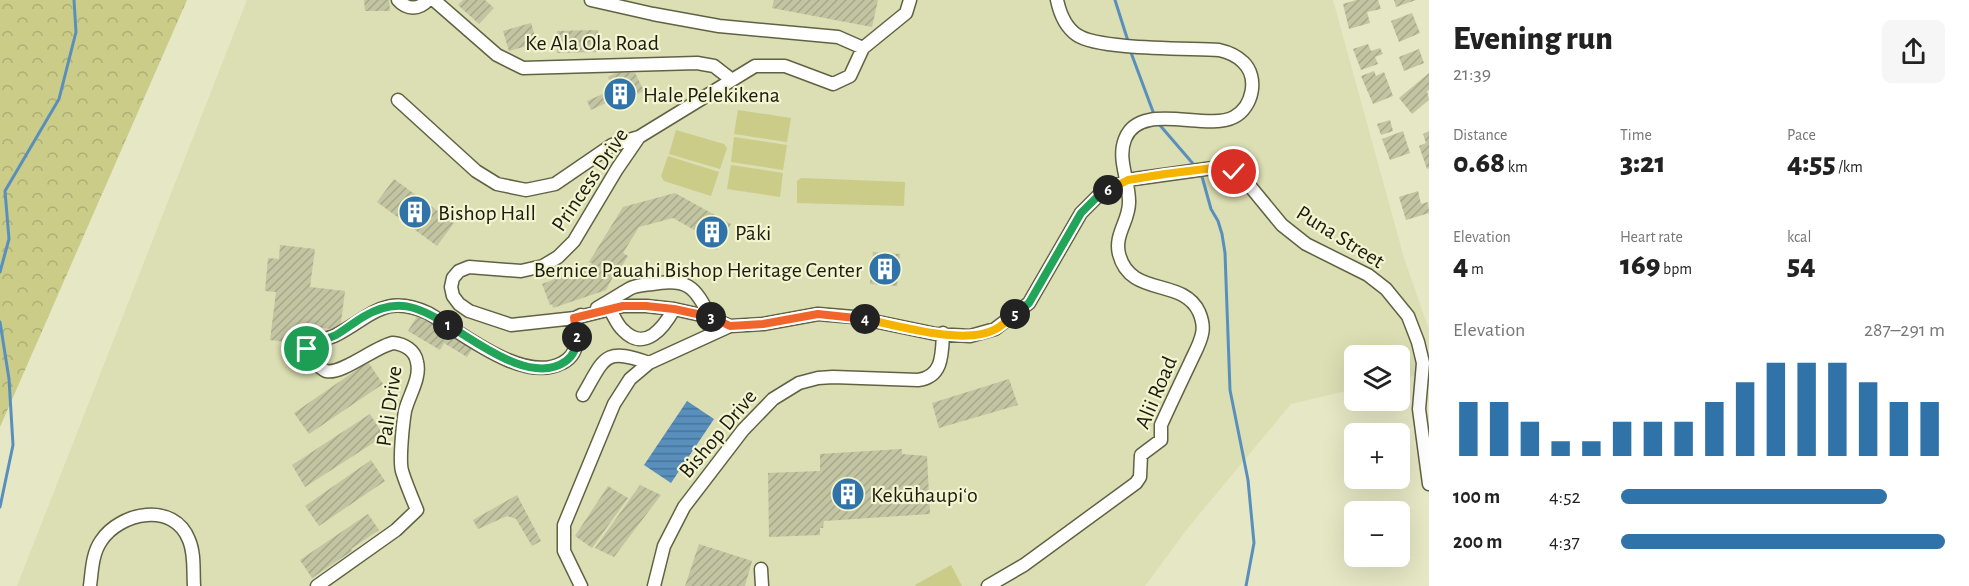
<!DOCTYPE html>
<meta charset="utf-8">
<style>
:root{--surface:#fff;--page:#f6f6f6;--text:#222;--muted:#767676;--accent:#3073a9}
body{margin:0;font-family:"Alegreya Sans",sans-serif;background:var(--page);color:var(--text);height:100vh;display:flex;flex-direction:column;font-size:22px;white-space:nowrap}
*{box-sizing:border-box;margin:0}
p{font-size:20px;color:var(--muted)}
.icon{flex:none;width:33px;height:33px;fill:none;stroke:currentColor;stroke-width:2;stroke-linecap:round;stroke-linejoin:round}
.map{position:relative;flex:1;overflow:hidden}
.sheet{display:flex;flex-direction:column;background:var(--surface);width:540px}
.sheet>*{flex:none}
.controls{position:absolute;left:1344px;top:345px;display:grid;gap:12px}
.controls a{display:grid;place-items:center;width:66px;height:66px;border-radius:9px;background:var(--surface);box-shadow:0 6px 24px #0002;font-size:30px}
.pin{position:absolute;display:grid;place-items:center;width:51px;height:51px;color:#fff;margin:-26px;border:3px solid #fff;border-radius:50%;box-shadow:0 2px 6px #0007}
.km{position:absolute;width:30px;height:30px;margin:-15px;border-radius:50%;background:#222;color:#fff;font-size:16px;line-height:30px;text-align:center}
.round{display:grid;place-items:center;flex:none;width:63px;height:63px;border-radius:9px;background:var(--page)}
.head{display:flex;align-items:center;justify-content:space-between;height:102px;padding:0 24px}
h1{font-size:33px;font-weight:800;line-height:45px}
.figures{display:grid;grid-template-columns:repeat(3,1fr);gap:9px;height:102px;padding:6px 24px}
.figures div{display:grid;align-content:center}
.figures b{font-size:30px;font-weight:800}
.figures small{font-size:16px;font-weight:400}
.figures p{font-size:16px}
.chart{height:168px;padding:12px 24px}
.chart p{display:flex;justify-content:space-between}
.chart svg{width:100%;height:108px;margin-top:6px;stroke:var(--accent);stroke-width:6}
ul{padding:0 24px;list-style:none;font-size:20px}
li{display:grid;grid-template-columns:96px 72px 1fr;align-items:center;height:45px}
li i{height:15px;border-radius:8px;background:var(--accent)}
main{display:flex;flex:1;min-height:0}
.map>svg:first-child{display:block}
</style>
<main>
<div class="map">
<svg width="1429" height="586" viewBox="0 0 1429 586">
<defs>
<pattern id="forest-crowns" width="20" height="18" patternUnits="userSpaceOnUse" patternTransform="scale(1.5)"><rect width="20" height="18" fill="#cacc88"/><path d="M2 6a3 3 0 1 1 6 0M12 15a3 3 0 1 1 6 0" fill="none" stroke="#adaf74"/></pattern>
<pattern id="water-rules" width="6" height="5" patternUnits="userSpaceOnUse" patternTransform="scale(1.5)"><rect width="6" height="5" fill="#598fbd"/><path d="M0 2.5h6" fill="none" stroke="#497498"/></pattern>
<pattern id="building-hatch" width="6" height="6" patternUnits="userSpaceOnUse" patternTransform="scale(1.5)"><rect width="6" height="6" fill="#c2c4a2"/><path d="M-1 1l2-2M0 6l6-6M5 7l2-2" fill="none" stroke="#a6a88a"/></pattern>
</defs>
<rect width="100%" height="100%" fill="#e6e7c4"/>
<path fill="#dcdeb3" d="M 247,0 L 1333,0 L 1404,258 L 1429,330 L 1429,372 L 1400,379 L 1400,356 L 1354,356 L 1354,389 L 1291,404 L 1187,529 L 1145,586 L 17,586 Z"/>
<path fill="url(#forest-crowns)" d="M 0,0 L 187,0 L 0,427 Z"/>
<path fill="#cacc88" d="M 738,110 L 791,118 L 787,142 L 734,134 Z
M 676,130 L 724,144 L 727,148 L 720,169 L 669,154 Z
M 734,137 L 787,145 L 783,170 L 731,162 Z
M 668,156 L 719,172 L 711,196 L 664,181 L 661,176 Z
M 731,165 L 783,173 L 780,197 L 727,189 Z
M 801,178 L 905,182 L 904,206 L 797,203 L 797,181 Z
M 951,565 L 962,586 L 916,586 L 915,585 Z"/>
<path fill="url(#water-rules)" d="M 687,401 L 714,419 L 671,483 L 644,465 Z"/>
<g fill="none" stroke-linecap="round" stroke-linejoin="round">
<path stroke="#598fbd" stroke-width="3" d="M 1115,0 L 1128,41
M 1130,50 L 1155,117
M 1158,123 L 1195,166
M 1201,173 L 1211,209 L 1218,221 L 1222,234 L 1225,253 L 1230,390 L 1248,480 L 1254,543 L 1246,586
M 0,272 L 9,239 L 5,191 L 59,99 L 76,32 L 74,0
M 0,322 L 9,379 L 13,445 L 0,507"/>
</g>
<path fill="url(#building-hatch)" d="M 364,0 L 389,0 L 390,11 L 365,11 Z
M 463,0 L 485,0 L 494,8 L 479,24 L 458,5 Z
M 774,0 L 878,0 L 872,27 L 772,8 Z
M 1356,0 L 1378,0 L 1381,9 L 1367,12 L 1370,23 L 1349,29 L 1343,4 Z
M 1394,0 L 1416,0 L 1396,7 Z
M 1412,13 L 1420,33 L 1399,42 L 1391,21 Z
M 531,23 L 537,43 L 509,51 L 503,31 Z
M 598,30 L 599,52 L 557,53 L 557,31 Z
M 1368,44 L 1371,51 L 1380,48 L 1383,54 L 1375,57 L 1378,64 L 1361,70 L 1353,49 Z
M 1419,49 L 1424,63 L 1404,71 L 1399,57 Z
M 1374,71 L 1376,76 L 1384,72 L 1393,96 L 1373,104 L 1361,76 Z
M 617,72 L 635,73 L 644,91 L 621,102 L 619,97 L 591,110 L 587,101 L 614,89 L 608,77 Z
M 1429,73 L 1429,90 L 1427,91 L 1429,100 L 1412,114 L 1399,98 Z
M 1390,120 L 1393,131 L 1381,135 L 1377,124 Z
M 1403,131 L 1410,153 L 1390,160 L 1382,139 Z
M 1429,131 L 1429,168 L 1427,169 L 1419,146 L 1426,143 L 1423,134 Z
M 394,179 L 454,223 L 437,246 L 377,202 Z
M 1418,191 L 1421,204 L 1428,202 L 1429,213 L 1406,220 L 1399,197 Z
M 675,193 L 731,224 L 717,250 L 702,242 L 705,236 L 673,218 L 639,227 L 623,253 L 628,256 L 618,272 L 616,271 L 606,290 L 553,308 L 552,304 L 550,305 L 542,284 L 593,264 L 589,262 L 623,207 Z
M 280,245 L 315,249 L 310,287 L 345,291 L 340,330 L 306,326 L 304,344 L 270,340 L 276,292 L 265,291 L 268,258 L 279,259 Z
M 873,252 L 900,254 L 897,286 L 870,284 Z
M 419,313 L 474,346 L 467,357 L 444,343 L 440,350 L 408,331 Z
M 368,362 L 383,384 L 309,434 L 294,413 Z
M 1009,379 L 1018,405 L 939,428 L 932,403 Z
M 370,414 L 384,436 L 305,487 L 292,465 Z
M 902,449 L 902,454 L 927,456 L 930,514 L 824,521 L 823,528 L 820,528 L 820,535 L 769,537 L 768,473 L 820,471 L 820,454 Z
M 371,460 L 385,481 L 319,526 L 305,506 Z
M 640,485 L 661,495 L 614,557 L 595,548 Z
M 608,486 L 628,498 L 592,548 L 575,536 Z
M 517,495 L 541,541 L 532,546 L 516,519 L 507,516 L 478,529 L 473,520 Z
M 368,514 L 379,530 L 351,549 L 352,551 L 312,578 L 300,560 Z
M 699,544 L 752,561 L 745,586 L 685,586 Z"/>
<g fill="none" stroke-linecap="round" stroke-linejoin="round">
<g stroke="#616243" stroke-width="15">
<path id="minor" d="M 398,0 C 407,10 419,10 428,0
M 434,0 L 497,55 L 523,68 L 697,63 L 714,66 L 732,80
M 591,0 L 653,14 L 719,26 L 838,37 L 863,48
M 910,0 L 906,13 L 863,48 L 850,76 L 833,84 L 785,66 L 755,66 L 639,137 L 617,169 L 574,241 L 558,257 L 543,266 L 521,271 L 469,267 L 459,271 L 453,278 L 451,287 L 453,296 L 459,304 L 469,311 L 511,325 L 575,318 L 623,306 L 646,306 L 674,309 L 710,317 L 730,326 L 763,324 L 818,314 L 854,317 L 936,334 L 970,336 L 995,329 L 1029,303 L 1081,213 L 1101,193 L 1127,180 L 1213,168 L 1234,172 L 1249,185 L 1282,225 L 1306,244 L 1368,275 L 1386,289 L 1408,316 L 1418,342 L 1423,363 L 1419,409 L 1429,484
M 398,100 L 476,171 L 497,184 L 526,190 L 555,184 L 612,145 L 639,137
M 597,308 C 608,302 619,295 629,289 C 636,285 645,285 652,284 C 687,278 695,286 710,317
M 610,310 C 614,316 617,325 623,330 C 645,353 664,327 674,309
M 583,395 C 605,357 604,347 649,363
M 761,569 L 762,586
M 90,586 C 92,571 92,554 101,541 C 120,512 174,501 189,540 C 195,554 193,571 194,586
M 317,586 L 396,530 L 417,510 C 412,498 406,484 402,471 C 399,460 403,423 405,411 C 409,395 421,378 417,362 C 415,350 404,344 393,343 C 376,346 342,375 326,371 C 319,368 313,360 308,355 L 307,352 L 310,346 C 317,340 328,339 336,335 C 371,317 384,293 428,313 C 461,332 523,384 562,363 C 580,354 578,336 575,318 L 581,315
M 581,586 L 564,551 L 564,525 L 614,404 L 630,379 L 649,363 L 730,326
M 654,586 L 664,546 L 684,507 L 743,430 L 773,399 L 799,383 L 818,378 L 833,377 L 918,380 C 943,377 942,354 943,333
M 988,586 L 1024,565 L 1136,483 L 1140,477 L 1141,455 L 1161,440 L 1161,425 C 1170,405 1180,384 1190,363 C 1194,354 1200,344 1202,334 C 1204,326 1202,319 1199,312 C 1183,277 1130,298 1119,254 C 1114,234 1130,220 1129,201 C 1129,180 1117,159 1125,139 C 1140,100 1206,132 1234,117 C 1253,107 1259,77 1243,62 C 1237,56 1228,52 1219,50 C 1190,48 1099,50 1077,35 C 1065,27 1060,14 1057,0"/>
</g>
<use href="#minor" stroke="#fff" stroke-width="12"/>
</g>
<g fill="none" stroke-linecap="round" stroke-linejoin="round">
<g stroke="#fff" stroke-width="12">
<path id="split-1" d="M 307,349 C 314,340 326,340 336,335 C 345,330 353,323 363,317 C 396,297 418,306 448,325"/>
</g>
<g stroke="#fff" stroke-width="12">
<path id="split-2" d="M 448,325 C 477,342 532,386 566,361 C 574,355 577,347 577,337"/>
</g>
<g stroke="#fff" stroke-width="12">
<path id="split-3" d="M 577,337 L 574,318 L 623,306 L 646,306 L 674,309 L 711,317"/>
</g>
<g stroke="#fff" stroke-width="12">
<path id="split-4" d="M 711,317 L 730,326 L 763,324 L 818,314 L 865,319"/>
</g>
<g stroke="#fff" stroke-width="12">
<path id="split-5" d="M 865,319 C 899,326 965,346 996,329 C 1003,325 1009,319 1015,314"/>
</g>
<g stroke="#fff" stroke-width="12">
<path id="split-6" d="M 1015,314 L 1029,303 L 1081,213 L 1101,193 L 1108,190"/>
</g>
<g stroke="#fff" stroke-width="12">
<path id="split-7" d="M 1108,190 L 1128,180 L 1165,174 L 1213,168 L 1234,172"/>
</g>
<use href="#split-1" stroke="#22a559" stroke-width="8"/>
<use href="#split-2" stroke="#22a559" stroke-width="8"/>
<use href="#split-3" stroke="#f0652b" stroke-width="8"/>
<use href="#split-4" stroke="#f0652b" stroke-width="8"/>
<use href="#split-5" stroke="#f5b400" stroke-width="8"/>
<use href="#split-6" stroke="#22a559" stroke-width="8"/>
<use href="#split-7" stroke="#f5b400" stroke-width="8"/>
</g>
<defs>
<g id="building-disc" transform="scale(1.725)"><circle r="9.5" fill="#3073a9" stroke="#f3f5d1"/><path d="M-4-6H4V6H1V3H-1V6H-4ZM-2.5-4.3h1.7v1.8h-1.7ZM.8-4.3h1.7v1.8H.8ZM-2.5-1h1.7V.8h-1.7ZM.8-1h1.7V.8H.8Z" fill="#fff"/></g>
</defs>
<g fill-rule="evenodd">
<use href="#building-disc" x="620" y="94"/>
<use href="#building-disc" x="415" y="212"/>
<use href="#building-disc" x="712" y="232"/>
<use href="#building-disc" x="885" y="269"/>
<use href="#building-disc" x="848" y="494"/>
</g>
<g text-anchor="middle" stroke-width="4.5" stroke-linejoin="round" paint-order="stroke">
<g font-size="22" fill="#1b1b0f" stroke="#f3f5d1">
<text x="592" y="50">Ke Ala Ola Road</text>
<text transform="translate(589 179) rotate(-56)" y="8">Princess Drive</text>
<text transform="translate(1341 236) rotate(32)" y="8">Puna Street</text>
<text transform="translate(1155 392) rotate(-67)" y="8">Alii Road</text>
<text transform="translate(388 406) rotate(-82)" y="8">Pali Drive</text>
<text transform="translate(717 433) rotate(-50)" y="8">Bishop Drive</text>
</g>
<g font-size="22" fill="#1b1b0f" stroke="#f3f5d1" text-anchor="start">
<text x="643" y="102">Hale Pelekikena</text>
<text x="438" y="220">Bishop Hall</text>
<text x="735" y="240">Pāki</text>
<text x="862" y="277" text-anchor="end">Bernice Pauahi Bishop Heritage Center</text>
<text x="871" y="502">Kekūhaupiʻo</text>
</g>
</g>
</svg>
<div class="controls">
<a><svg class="icon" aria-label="layers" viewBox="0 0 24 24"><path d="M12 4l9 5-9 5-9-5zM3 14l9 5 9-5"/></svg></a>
<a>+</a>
<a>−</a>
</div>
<div class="pin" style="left:307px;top:349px;background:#1e9e55"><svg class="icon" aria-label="arrive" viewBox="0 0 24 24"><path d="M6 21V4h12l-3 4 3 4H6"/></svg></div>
<div class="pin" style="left:1234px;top:172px;background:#d93025"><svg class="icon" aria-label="check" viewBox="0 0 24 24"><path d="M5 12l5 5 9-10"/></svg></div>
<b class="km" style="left:448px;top:325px">1</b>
<b class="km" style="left:577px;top:337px">2</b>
<b class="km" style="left:711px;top:317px">3</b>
<b class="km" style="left:865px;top:319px">4</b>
<b class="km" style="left:1015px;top:314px">5</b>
<b class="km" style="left:1108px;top:190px">6</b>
</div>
<section class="sheet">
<div class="head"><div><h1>Evening run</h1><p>21:39</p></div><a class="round"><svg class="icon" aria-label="share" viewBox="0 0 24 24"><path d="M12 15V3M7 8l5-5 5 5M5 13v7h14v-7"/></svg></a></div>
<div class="figures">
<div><p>Distance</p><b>0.68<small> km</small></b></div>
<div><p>Time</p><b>3:21</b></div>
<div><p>Pace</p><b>4:55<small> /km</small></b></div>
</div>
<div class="figures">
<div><p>Elevation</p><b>4<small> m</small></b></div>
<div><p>Heart rate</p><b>169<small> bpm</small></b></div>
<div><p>kcal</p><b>54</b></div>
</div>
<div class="chart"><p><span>Elevation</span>287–291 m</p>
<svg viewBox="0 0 160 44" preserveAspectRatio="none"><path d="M5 44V22M15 44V22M25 44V30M35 44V38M45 44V38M55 44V30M65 44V30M75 44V30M85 44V22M95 44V14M105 44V6M115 44V6M125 44V6M135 44V14M145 44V22M155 44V22"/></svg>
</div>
<ul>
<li><b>100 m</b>4:52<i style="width:82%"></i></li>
<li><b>200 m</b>4:37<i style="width:100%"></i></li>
</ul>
</section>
</main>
